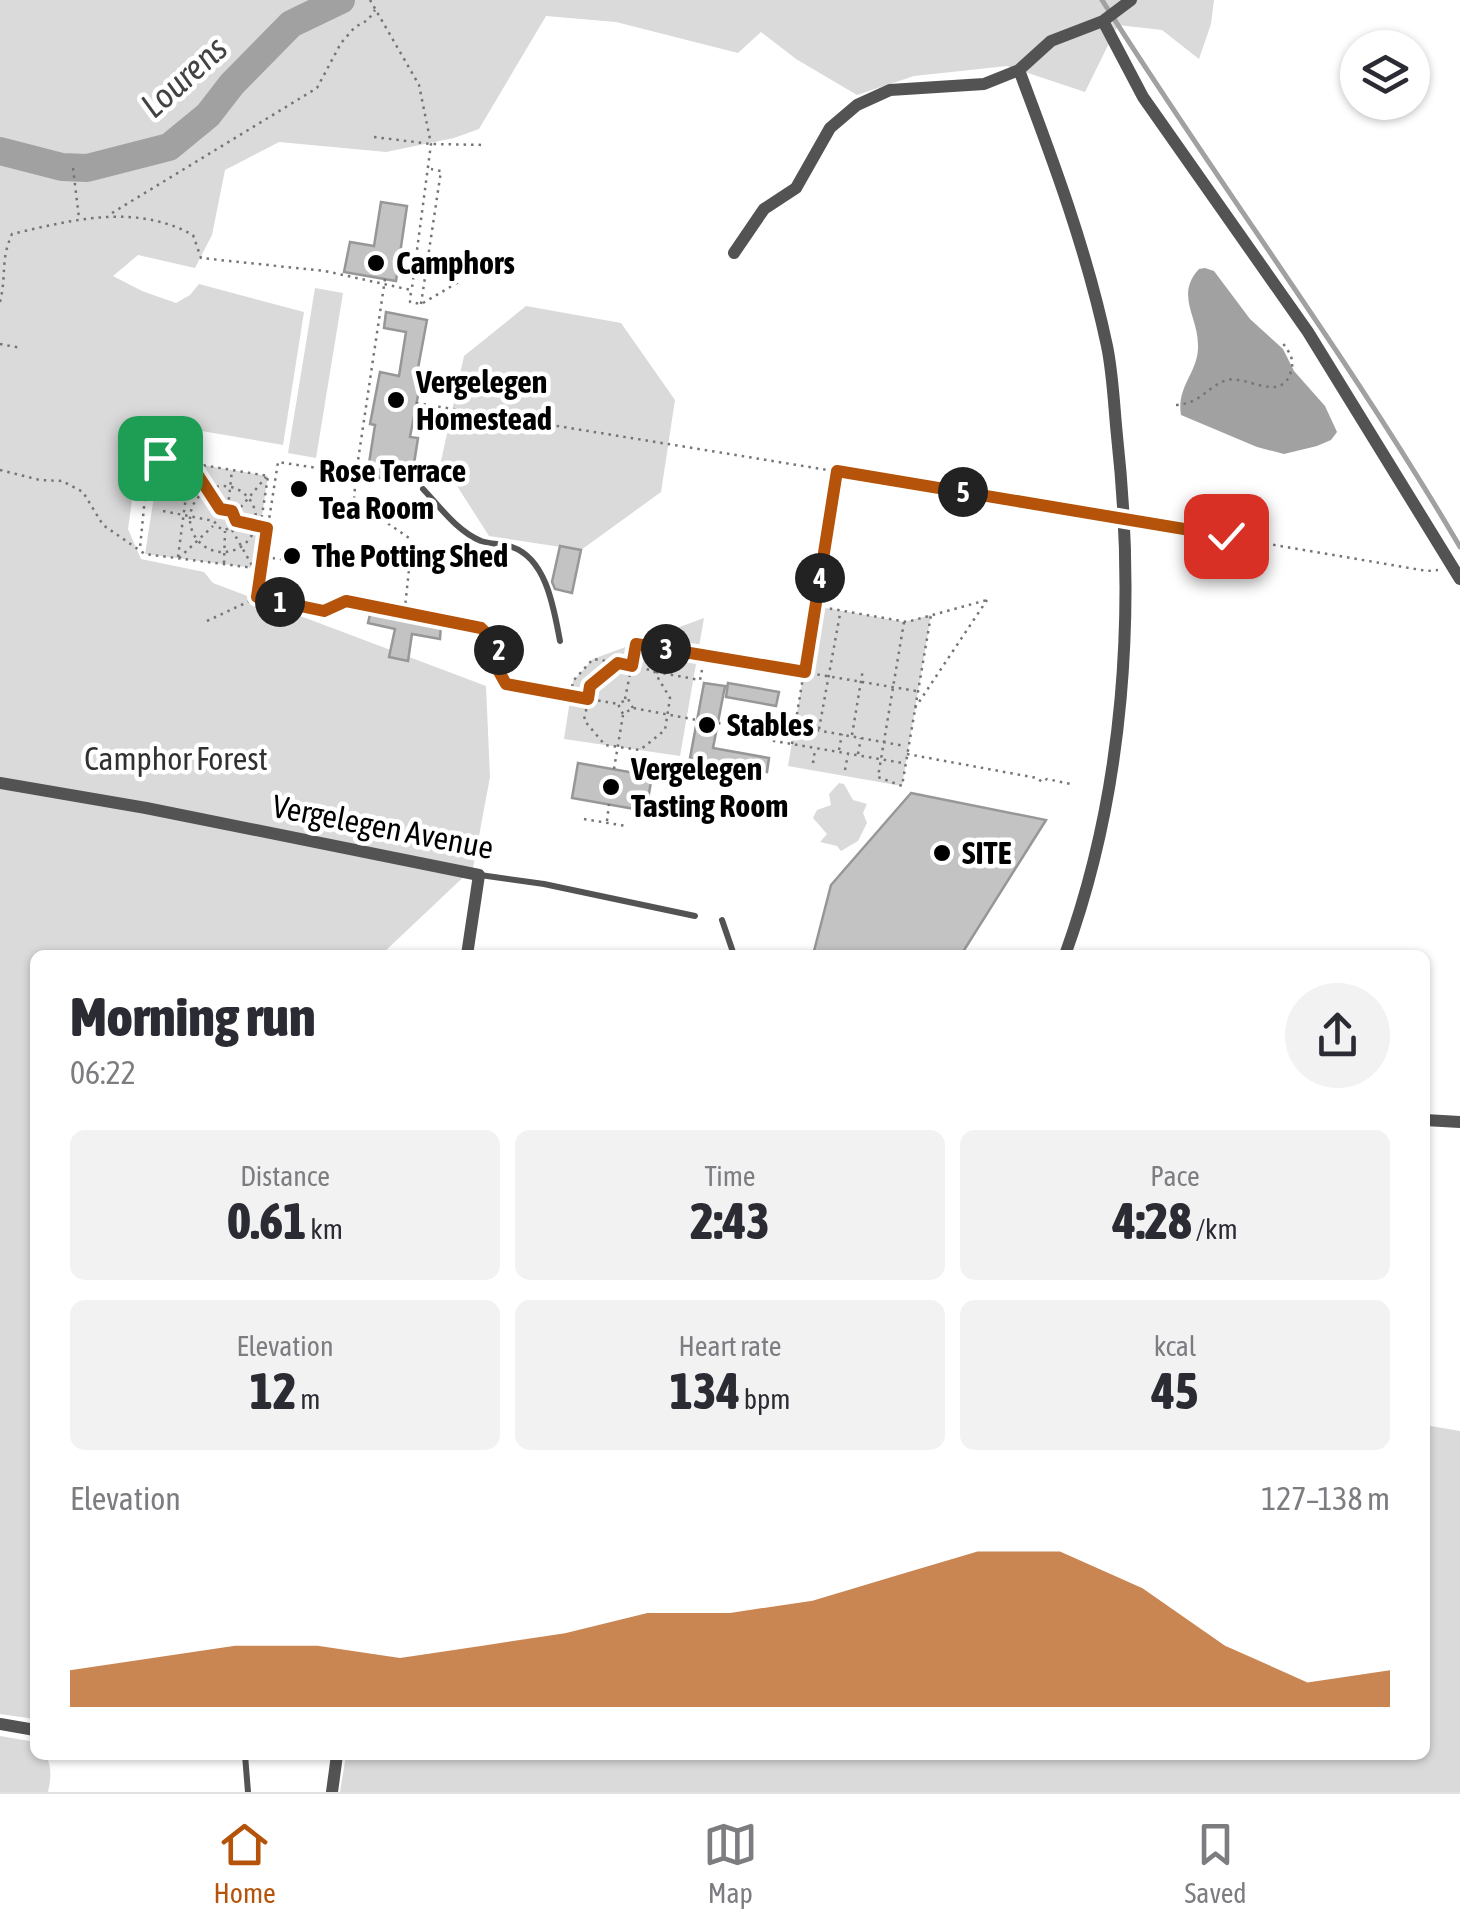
<!DOCTYPE html>
<meta charset="utf-8">
<style>
:root{--surface:#fff;--page:#f2f2f3;--text:#2b2b33;--muted:#7c7c81;--line:#e1e1e2;--accent:#b45309}
body{margin:0;font-family:"Asap Condensed",sans-serif;background:var(--page);color:var(--text);height:100vh;display:flex;flex-direction:column;font-size:38px;white-space:nowrap}
*{box-sizing:border-box;margin:0}
p{font-size:32px;color:var(--muted)}
.icon{flex:none;width:55px;height:55px;fill:none;stroke:currentColor;stroke-width:2;stroke-linecap:round;stroke-linejoin:round}
.map{position:relative;flex:1;overflow:hidden}
.drawer{position:absolute;left:30px;top:950px;width:1400px;height:810px;display:flex;flex-direction:column;background:var(--surface);border-radius:15px;box-shadow:0 2px 8px #0004}
.drawer>*{flex:none}
.controls{position:absolute;left:1340px;top:30px;display:grid;gap:20px}
.controls a{display:grid;place-items:center;width:90px;height:90px;border-radius:50%;background:var(--surface);box-shadow:0 2px 8px #0004;font-size:50px}
.pin{position:absolute;display:grid;place-items:center;width:85px;height:85px;color:#fff;margin:-42px;border-radius:20px;box-shadow:0 5px 15px #0006}
.km{position:absolute;width:50px;height:50px;margin:-25px;border-radius:50%;background:#222;color:#fff;font-size:28px;line-height:50px;text-align:center}
.round{display:grid;place-items:center;flex:none;width:105px;height:105px;border-radius:52px;background:var(--page)}
.summary{display:flex;align-items:center;justify-content:space-between;height:170px;padding:0 40px}
h1{font-size:55px;font-weight:800;line-height:75px}
.figures{display:grid;grid-template-columns:repeat(3,1fr);gap:15px;height:170px;padding:10px 40px}
.figures div{display:grid;align-content:center;border-radius:15px;background:var(--page);text-align:center}
.figures b{font-size:50px;font-weight:800}
.figures small{font-size:28px;font-weight:400}
.figures p{font-size:28px}
.chart{height:280px;padding:20px 40px}
.chart p{display:flex;justify-content:space-between}
.chart svg{width:100%;height:180px;margin-top:10px;fill:var(--accent);opacity:.7}
.dock{display:flex;justify-content:space-around;align-items:center;height:140px;border-top:2px solid var(--line);background:var(--surface);font-size:28px;color:var(--muted)}
.dock a{display:grid;justify-items:center;gap:5px}
.dock .selected{color:var(--accent)}
.map>svg:first-child{display:block}
</style>
<div class="map">
<svg width="1460" height="1792" viewBox="0 0 1460 1792">
<rect width="100%" height="100%" fill="#fff"/>
<path fill="#dadada" d="M 0,0 L 1214,0 L 1211,24 L 1199,59 L 1162,30 L 1118,25 L 1085,92 L 1007,66 L 914,76 L 857,95 L 796,59 L 761,32 L 738,53 L 616,22 L 546,16 L 479,129 L 454,138 L 386,152 L 279,142 L 225,170 L 212,235 L 195,268 L 138,255 L 113,276 L 142,291 L 176,303 L 190,295 L 199,284 L 304,312 L 283,445 L 143,421 L 128,529 L 141,559 L 204,572 L 213,583 L 486,686 L 490,777 L 473,868 L 381,955 L 35,955 L 35,1719 L 0,1714 Z
M 315,288 L 343,293 L 316,458 L 288,453 Z
M 526,306 L 621,323 L 675,400 L 661,492 L 581,550 L 489,536 L 441,461 L 464,356 Z
M 160,458 L 268,476 L 254,568 L 145,554 Z
M 815,606 L 904,622 L 931,615 L 902,786 L 788,766 Z
M 704,618 L 680,756 L 564,739 L 573,681 L 593,659 Z
M 839,783 L 844,784 L 853,800 L 867,804 L 863,813 L 867,823 L 858,841 L 841,851 L 837,846 L 820,842 L 827,834 L 813,818 L 817,810 L 831,805 L 829,794 Z
M 1425,1425 L 1460,1431 L 1460,1792 L 340,1792 L 346,1755 L 1425,1755 Z
M 0,1736 L 35,1742 L 35,1755 L 46,1755 C 52,1768 51,1778 48,1792 L 0,1792 Z"/>
<path fill="#a1a1a1" d="M 1205,268 L 1214,271 L 1250,319 L 1283,349 L 1294,371 L 1325,406 L 1337,432 L 1331,440 L 1317,446 L 1284,454 L 1257,447 L 1181,415 C 1176,386 1199,372 1198,345 C 1198,316 1175,295 1199,269 Z"/>
<g fill="none" stroke-linecap="round" stroke-linejoin="round">
<path stroke="#a1a1a1" stroke-width="5" d="M 1102,0 C 1218,184 1350,359 1460,547"/>
<path stroke="#a1a1a1" stroke-width="28" d="M 0,151 L 62,167 L 87,168 L 169,147 L 208,115 L 232,84 L 291,24 L 341,0"/>
</g>
<path fill="#c3c3c3" stroke="#979797" stroke-width="2.5" d="M 381,202 L 407,206 L 396,281 L 344,272 L 350,242 L 374,246 Z
M 386,312 L 427,320 L 416,379 L 421,380 L 410,437 L 418,438 L 411,483 L 367,476 L 375,425 L 370,424 L 380,372 L 399,376 L 406,332 L 384,328 Z
M 560,546 L 581,550 L 572,593 L 555,589 L 552,582 Z
M 371,610 L 441,624 L 440,639 L 412,634 L 408,661 L 389,657 L 395,629 L 368,623 Z
M 704,683 L 725,686 L 713,748 L 769,758 L 767,772 L 690,758 Z
M 728,683 L 779,692 L 776,706 L 726,697 Z
M 578,763 L 652,776 L 646,811 L 572,798 Z
M 911,793 L 1046,820 L 961,955 L 813,955 L 831,885 Z"/>
<g fill="none" stroke-linecap="round" stroke-linejoin="round">
<path stroke="#757575" stroke-width="2.5" stroke-dasharray="2.5 5" stroke-linecap="butt" d="M 370,0 L 419,85 L 431,144 L 412,288
M 374,137 L 431,144 L 486,145
M 73,168 L 79,218
M 112,213 L 317,88 L 341,43 L 355,27 L 368,20 L 375,10
M 385,279 L 356,474 L 278,462 L 257,597 L 324,611 L 346,601 L 481,628 L 499,646 L 497,668 L 506,684 L 618,704
M 0,302 C 7,273 0,261 12,234 C 72,220 135,203 193,235 L 201,258 L 325,271 L 411,290 L 410,302 L 421,304
M 423,303 L 457,283 L 469,246
M 421,304 L 441,171 L 431,169
M 0,344 L 21,348
M 416,403 L 834,471
M 1176,405 C 1202,403 1206,387 1227,380 C 1247,375 1282,404 1291,371 C 1295,359 1289,352 1282,342
M 191,464 L 219,508
M 0,470 L 40,480 L 62,481 L 83,492 L 103,525 L 145,554 L 254,568 L 268,476 L 160,458 L 145,497 L 140,548
M 356,474 L 354,500 L 412,540 L 404,617
M190 519a33 33 0 1 1 66 0a33 33 0 1 1-66 0Z
M 228,507 L 232,470
M 163,511 L 214,521 L 218,527 L 225,530 L 234,526 L 236,517 L 232,511 L 223,508 L 216,513 L 214,521
M 236,513 L 266,477
M 237,521 L 254,525
M 1140,522 L 1427,571 L 1438,570
M 232,530 L 253,567
M 178,557 L 190,466
M 265,557 L 286,560
M 179,558 L 213,526
M 224,563 L 225,531
M 815,606 L 907,622 L 987,600
M 207,621 L 256,598
M 904,622 L 878,777 L 902,786 L 931,615
M 656,672 L 700,680 L 705,655
M 571,694 L 573,681 L 593,659 C 614,662 634,666 654,671 L 670,698 L 665,730 L 640,750 L 605,745 L 584,720 L 591,687 L 618,663
M 625,699 L 636,644 L 916,691
M 633,708 L 628,699 L 618,704 L 623,714 L 633,708 L 697,720
M 915,708 L 987,600
M 718,723 L 767,732 L 774,741 L 903,763
M 819,729 L 840,614
M 768,731 L 777,723 L 905,746
M 852,735 L 863,669
M 792,744 L 837,471 L 1107,517
M 839,750 L 842,734
M 858,754 L 861,738
M 907,754 L 1037,778 L 1042,782 L 1047,779 L 1071,784
M 813,763 L 815,750
M 614,769 L 623,715
M 845,770 L 848,754
M 584,819 L 626,826
M 607,821 L 609,804"/>
<path stroke="#535353" stroke-width="6" d="M 423,489 C 440,507 457,531 481,541 C 491,544 502,544 512,547 C 547,559 554,610 560,641
M 480,875 L 544,884 L 695,916
M 722,920 L 734,955
M 245,1755 L 248,1792"/>
<path stroke="#535353" stroke-width="12" d="M 1103,21 L 1143,97 L 1308,332 L 1460,579
M 1019,70 C 1053,160 1087,251 1107,346 C 1113,375 1114,407 1117,436 C 1136,609 1125,790 1065,955
M 734,253 L 764,209 L 796,188 L 830,128 L 857,105 L 890,90 L 984,84 L 1019,70 L 1051,41 L 1103,21 L 1131,0
M 0,783 L 146,808 L 479,875 L 467,955
M 1425,1120 L 1460,1122
M 0,1724 L 35,1730
M 332,1792 L 337,1755"/>
</g>
<g fill="none" stroke-linecap="round" stroke-linejoin="round">
<g stroke="#fff" stroke-width="20">
<path id="route" d="M 160,458 L 190,463 L 220,509 L 232,511 L 236,521 L 267,528 L 257,597 L 324,611 L 346,601 L 481,628 L 499,646 L 497,668 L 506,684 L 588,699 L 590,686 L 618,663 L 632,666 L 636,644 L 805,672 L 837,471 L 1226,536"/>
</g>
<use href="#route" stroke="#b45309" stroke-width="12"/>
</g>
<g fill="#000" stroke="#fff" stroke-width="4">
<circle cx="376" cy="263" r="10"/>
<circle cx="396" cy="400" r="10"/>
<circle cx="299" cy="489" r="10"/>
<circle cx="292" cy="556" r="10"/>
<circle cx="707" cy="725" r="10"/>
<circle cx="611" cy="787" r="10"/>
<circle cx="942" cy="853" r="10"/>
</g>
<g text-anchor="middle" stroke-width="9" stroke-linejoin="round" paint-order="stroke">
<g font-size="32" font-weight="bold" fill="#000" stroke="#fff" text-anchor="start">
<text x="396" y="274">Camphors</text>
<text x="416" y="393">Vergelegen<tspan x="416" dy="37">Homestead</tspan></text>
<text x="319" y="482">Rose Terrace<tspan x="319" dy="37">Tea Room</tspan></text>
<text x="312" y="567">The Potting Shed</text>
<text x="727" y="736">Stables</text>
<text x="631" y="780">Vergelegen<tspan x="631" dy="37">Tasting Room</tspan></text>
<text x="962" y="864">SITE</text>
</g>
<g font-size="32" fill="#313131" stroke="#fff">
<text x="176" y="770">Camphor Forest</text>
</g>
<g font-size="32" fill="#000" stroke="#fff">
<text transform="translate(383 827) rotate(11)" y="11">Vergelegen Avenue</text>
</g>
<g font-size="35" font-style="italic" fill="#424242" stroke="#fff">
<text transform="translate(184 77) rotate(-42)" y="12">Lourens</text>
</g>
</g>
</svg>
<div class="controls">
<a><svg class="icon" aria-label="layers" viewBox="0 0 24 24"><path d="M12 4l9 5-9 5-9-5zM3 14l9 5 9-5"/></svg></a>
</div>
<div class="pin" style="left:160px;top:458px;background:#1e9e55"><svg class="icon" aria-label="arrive" viewBox="0 0 24 24"><path d="M6 21V4h12l-3 4 3 4H6"/></svg></div>
<div class="pin" style="left:1226px;top:536px;background:#d93025"><svg class="icon" aria-label="check" viewBox="0 0 24 24"><path d="M5 12l5 5 9-10"/></svg></div>
<b class="km" style="left:280px;top:602px">1</b>
<b class="km" style="left:499px;top:650px">2</b>
<b class="km" style="left:666px;top:649px">3</b>
<b class="km" style="left:820px;top:578px">4</b>
<b class="km" style="left:963px;top:492px">5</b>
<section class="drawer">
<div class="summary"><div><h1>Morning run</h1><p>06:22</p></div><a class="round"><svg class="icon" aria-label="share" viewBox="0 0 24 24"><path d="M12 15V3M7 8l5-5 5 5M5 13v7h14v-7"/></svg></a></div>
<div class="figures">
<div><p>Distance</p><b>0.61<small> km</small></b></div>
<div><p>Time</p><b>2:43</b></div>
<div><p>Pace</p><b>4:28<small> /km</small></b></div>
</div>
<div class="figures">
<div><p>Elevation</p><b>12<small> m</small></b></div>
<div><p>Heart rate</p><b>134<small> bpm</small></b></div>
<div><p>kcal</p><b>45</b></div>
</div>
<div class="chart"><p><span>Elevation</span>127–138 m</p>
<svg viewBox="0 0 160 44" preserveAspectRatio="none"><path d="M0 44V35L10 32L20 29L30 29L40 32L50 29L60 26L70 21L80 21L90 18L100 12L110 6L120 6L130 15L140 29L150 38L160 35V44z"/></svg>
</div>
</section>
</div>
<nav class="dock">
<a class="selected"><svg class="icon" aria-label="home" viewBox="0 0 24 24"><path d="M3 11l9-7 9 7M6 9v11h12V9"/></svg>Home</a>
<a><svg class="icon" aria-label="map" viewBox="0 0 24 24"><path d="M3 6l6-2 6 2 6-2v14l-6 2-6-2-6 2zM9 4v14M15 6v14"/></svg>Map</a>
<a><svg class="icon" aria-label="saved" viewBox="0 0 24 24"><path d="M7 4h10v16l-5-4-5 4z"/></svg>Saved</a>
</nav>
